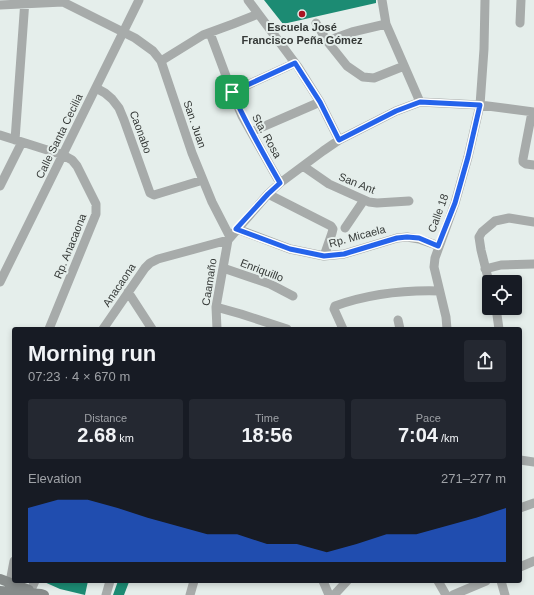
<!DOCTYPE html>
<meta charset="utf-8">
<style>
:root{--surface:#171b24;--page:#242831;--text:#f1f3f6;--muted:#9ea1a6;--accent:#2563eb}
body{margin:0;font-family:Helvetica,sans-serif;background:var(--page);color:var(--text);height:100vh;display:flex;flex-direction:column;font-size:15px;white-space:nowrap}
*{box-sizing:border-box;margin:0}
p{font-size:13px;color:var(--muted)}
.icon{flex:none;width:22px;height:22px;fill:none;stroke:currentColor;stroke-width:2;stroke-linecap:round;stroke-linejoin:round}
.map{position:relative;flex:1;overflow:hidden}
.side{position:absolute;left:12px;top:327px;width:510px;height:256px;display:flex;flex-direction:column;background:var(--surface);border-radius:4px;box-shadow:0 2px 6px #0003}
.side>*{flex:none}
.tools{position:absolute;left:482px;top:275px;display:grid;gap:8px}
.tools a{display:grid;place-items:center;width:40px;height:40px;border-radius:4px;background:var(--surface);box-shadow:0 2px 6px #0003;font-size:20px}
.pin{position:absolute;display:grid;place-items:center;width:34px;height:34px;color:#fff;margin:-17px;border-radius:8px;box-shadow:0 2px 6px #0006}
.round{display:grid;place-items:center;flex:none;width:42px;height:42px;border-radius:4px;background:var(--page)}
.summary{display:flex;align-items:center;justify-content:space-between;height:68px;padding:0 16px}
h1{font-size:22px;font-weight:800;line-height:30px}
.figures{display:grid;grid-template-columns:repeat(3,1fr);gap:6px;height:68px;padding:4px 16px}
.figures div{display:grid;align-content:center;border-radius:4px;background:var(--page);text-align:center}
.figures b{font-size:20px;font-weight:800}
.figures small{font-size:11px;font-weight:400}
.figures p{font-size:11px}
.chart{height:112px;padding:8px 16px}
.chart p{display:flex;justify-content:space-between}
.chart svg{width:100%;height:72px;margin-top:4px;fill:var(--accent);opacity:.7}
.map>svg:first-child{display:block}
</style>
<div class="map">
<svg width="534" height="595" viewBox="0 0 534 595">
<rect width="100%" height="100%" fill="#e5eeeb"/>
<path fill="#1c8b73" d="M 264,0 L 376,0 L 376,3 L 283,24 Z
M 42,581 L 88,581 L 85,595 L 60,589 Z
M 118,581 L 125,581 L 129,582 L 124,595 L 113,595 Z"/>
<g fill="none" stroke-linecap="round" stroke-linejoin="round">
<path stroke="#a7abaa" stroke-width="9" d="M 248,0 L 298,67 L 320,102 L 339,140
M 382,0 L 386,24 L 420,102
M 0,5 L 63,2 L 135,38 L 153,51 L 161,61 L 192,153 L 212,202 L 230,237
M 316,23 L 327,41 L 347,66 L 363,77 L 374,78 L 404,66
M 520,23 L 521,0
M 210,33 L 232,92 L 242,116 L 280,183
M 327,41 L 352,32 L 386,24
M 161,61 L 203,35 L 233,24 L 258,14
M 96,88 L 105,93 L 112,99 L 119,108 L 124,120 L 150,193 L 154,195 L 203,180
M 232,92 L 295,63
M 532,112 L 523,159 L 523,162 L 526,164 L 534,165
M 251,132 L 320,102
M 0,135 L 63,155 L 72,160 L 77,166 L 96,204 L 96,214 L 49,329
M 15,140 L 25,0
M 303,166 L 329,184 L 369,202 L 377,203 L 409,201
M 0,186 L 22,142
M 268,194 L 331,226 L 333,229 L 332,233 L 324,256
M 345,228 L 364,200
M 237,229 L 290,249 L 324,256 L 344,254 L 397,238 L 407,237 L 419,239 L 439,246
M 223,268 L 270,284 L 293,296
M 485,269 L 501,265 L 534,264
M 0,282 L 139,0
M 489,282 L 481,250 L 479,237 L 482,232 L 495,221 L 509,218 L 534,222
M 128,292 L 152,329
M 216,307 L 241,314 L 287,329
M 496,308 L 499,329
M 398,320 L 400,329
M 103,329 L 145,268 L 150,263 L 158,259 L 228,240
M 217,329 L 216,307 L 228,240 L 268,194 L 280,183 L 323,151 L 339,140 L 396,111 L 420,102 L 480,105 L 534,112
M 343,329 L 334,309 L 335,306 C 369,294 403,290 439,291
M 447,329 L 446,317 L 434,267 L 435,258 L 455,203 L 468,157 L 480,105 L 484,49 L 485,0
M 520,460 L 534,462
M 520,508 L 534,503
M 520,567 L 534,561
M 323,581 L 329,595
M 438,581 L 446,595
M 501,581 L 505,595
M 10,582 L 14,561
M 31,590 L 35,581
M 106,595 L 110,581
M 190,595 L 194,581
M 334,595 L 347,581
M 453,595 L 486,581"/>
<path stroke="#868b8a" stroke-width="10" d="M 0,579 L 29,590
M 0,591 L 41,594 L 44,595"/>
</g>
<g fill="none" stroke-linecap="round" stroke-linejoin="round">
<g stroke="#fff" stroke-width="8">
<path id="route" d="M 295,63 L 320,102 L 339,140 L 396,111 L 420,102 L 480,105 L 468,157 L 455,203 L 438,246 L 419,238 L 407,237 L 397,238 L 344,254 L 324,256 L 290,249 L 236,229 L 268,194 L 280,183 C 263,153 246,124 232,92 Z"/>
</g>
<use href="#route" stroke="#2563eb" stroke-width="5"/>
</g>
<circle fill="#aa1423" stroke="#e5eeeb" stroke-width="1.5" cx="302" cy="14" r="4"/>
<g text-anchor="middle" stroke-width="4" stroke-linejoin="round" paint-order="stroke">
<g font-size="11" font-weight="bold" fill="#353937" stroke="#e5eeeb">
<text x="302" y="31">Escuela José<tspan x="302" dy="13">Francisco Peña Gómez</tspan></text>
</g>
<g font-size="11" fill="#353937" stroke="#e5eeeb">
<text transform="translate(195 124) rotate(71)" y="4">San. Juan</text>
<text transform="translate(141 132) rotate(70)" y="4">Caonabo</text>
<text transform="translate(59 136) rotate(-64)" y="4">Calle Santa Cecilia</text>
<text transform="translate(267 136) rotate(61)" y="4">Sta. Rosa</text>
<text transform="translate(357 183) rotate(22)" y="4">San Ant</text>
<text transform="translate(438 213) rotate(-70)" y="4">Calle 18</text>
<text transform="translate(357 236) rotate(-15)" y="4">Rp. Micaela</text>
<text transform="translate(70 246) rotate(-68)" y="4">Rp. Anacaona</text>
<text transform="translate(262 270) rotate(21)" y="4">Enriquillo</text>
<text transform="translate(209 282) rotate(-81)" y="4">Caamaño</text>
<text transform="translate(119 285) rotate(-56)" y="4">Anacaona</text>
</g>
</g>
</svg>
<div class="tools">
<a><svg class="icon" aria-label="locate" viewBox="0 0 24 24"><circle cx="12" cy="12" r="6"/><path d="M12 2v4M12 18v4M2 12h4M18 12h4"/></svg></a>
</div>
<div class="pin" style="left:232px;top:92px;background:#1e9e55"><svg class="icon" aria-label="arrive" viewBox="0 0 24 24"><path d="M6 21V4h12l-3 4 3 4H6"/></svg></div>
<section class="side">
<div class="summary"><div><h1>Morning run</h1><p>07:23 · 4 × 670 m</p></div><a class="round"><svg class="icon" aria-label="share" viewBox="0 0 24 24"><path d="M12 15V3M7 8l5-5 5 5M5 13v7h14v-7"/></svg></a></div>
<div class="figures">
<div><p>Distance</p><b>2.68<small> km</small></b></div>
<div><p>Time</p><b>18:56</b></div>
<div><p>Pace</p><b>7:04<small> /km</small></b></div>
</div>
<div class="chart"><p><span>Elevation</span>271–277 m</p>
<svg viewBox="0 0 160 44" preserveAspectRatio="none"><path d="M0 44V11L10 6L20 6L30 11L40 17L50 22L60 27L70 27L80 33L90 33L100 38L110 33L120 27L130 27L140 22L150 17L160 11V44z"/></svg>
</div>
</section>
</div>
